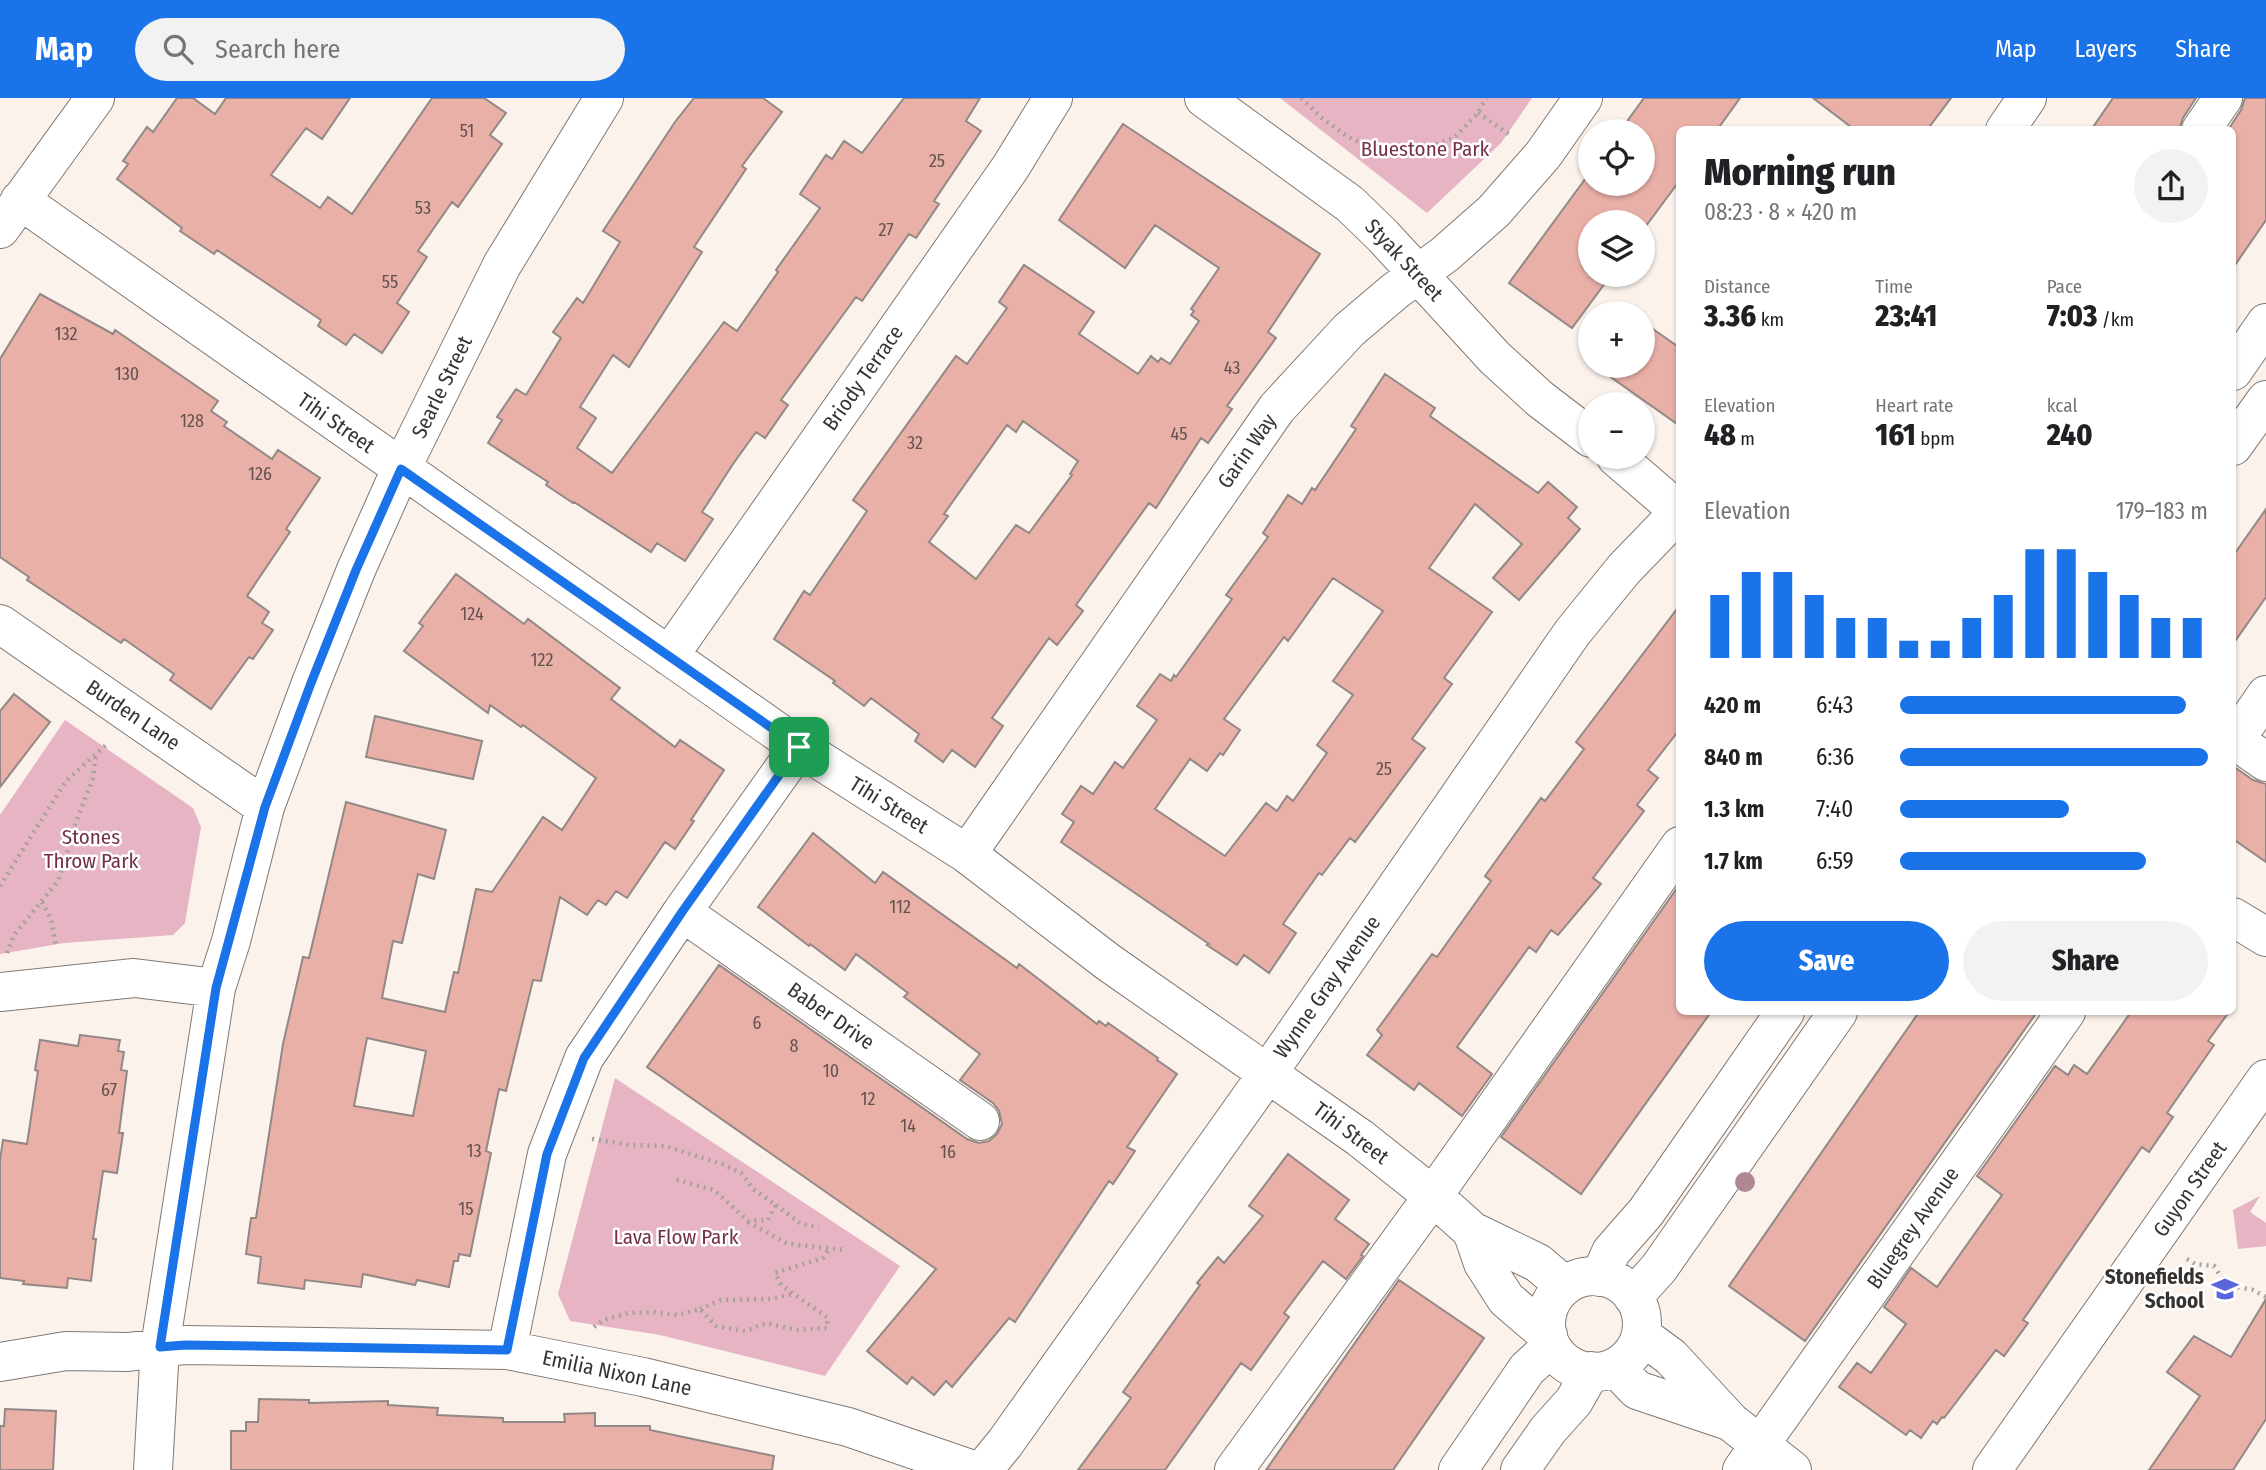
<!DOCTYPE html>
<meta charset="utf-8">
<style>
:root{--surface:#fff;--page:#f2f2f2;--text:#202124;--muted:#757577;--accent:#1a73e8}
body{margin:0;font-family:"Fira Sans Condensed",sans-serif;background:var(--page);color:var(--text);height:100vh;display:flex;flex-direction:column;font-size:26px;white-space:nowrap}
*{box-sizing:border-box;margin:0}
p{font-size:23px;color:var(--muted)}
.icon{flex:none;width:38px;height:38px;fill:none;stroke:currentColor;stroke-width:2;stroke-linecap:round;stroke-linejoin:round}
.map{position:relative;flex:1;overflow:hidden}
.sheet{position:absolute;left:1676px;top:28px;width:560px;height:889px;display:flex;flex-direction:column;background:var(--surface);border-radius:10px;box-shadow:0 2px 5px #0004}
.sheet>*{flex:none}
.tools{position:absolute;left:1578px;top:21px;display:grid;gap:14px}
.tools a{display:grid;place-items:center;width:77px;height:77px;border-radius:50%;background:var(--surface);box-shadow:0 2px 5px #0004;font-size:35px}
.pin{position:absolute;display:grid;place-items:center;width:60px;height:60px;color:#fff;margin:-30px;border-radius:14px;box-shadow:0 4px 10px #0006}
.round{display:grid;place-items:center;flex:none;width:74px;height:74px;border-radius:37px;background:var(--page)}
.summary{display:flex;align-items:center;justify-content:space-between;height:119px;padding:0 28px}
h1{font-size:38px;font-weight:800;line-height:52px}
.metrics{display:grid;grid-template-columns:repeat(3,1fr);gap:10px;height:119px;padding:7px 28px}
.metrics div{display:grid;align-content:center}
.metrics b{font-size:30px;font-weight:800}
.metrics small{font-size:19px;font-weight:400}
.metrics p{font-size:19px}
.chart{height:196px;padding:14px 28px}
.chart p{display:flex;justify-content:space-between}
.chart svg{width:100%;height:126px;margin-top:7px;stroke:var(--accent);stroke-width:6}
.button{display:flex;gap:14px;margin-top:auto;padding:14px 28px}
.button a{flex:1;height:80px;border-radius:42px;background:var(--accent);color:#fff;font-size:28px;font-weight:800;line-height:80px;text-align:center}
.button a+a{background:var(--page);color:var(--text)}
ul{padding:0 28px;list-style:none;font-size:23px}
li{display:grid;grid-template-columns:112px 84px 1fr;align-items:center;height:52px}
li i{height:18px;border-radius:9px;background:var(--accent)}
header{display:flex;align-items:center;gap:42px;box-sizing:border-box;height:98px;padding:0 35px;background:var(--accent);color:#fff}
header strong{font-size:33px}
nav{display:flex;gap:38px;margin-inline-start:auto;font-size:24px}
.search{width:490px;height:63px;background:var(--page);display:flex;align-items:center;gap:18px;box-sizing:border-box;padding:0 24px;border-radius:38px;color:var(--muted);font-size:26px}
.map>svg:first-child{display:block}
</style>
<header>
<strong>Map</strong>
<div class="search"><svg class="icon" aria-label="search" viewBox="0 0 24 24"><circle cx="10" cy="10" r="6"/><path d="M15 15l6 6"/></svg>Search here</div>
<nav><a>Map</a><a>Layers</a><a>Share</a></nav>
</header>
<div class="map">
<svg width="2266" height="1372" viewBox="0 0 2266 1372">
<rect width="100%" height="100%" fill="#fbf2ec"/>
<path fill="#e6b4c2" d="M 1280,0 L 1532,0 L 1501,45 L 1427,115 Z
M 65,622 L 193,710 L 201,729 L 185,825 L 173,837 L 64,845 L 0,856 L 0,717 Z
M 615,980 L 900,1168 L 825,1278 L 660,1237 L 570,1223 L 558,1196 Z
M 2260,1098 L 2250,1114 L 2266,1125 L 2266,1148 L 2238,1151 L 2233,1112 Z"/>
<path fill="#e9b0a8" stroke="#928886" stroke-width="2" fill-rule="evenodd" d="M 177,0 L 193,0 L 215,16 L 226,0 L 350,0 L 322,41 L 306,30 L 271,77 L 320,110 L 328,99 L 352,116 L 432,0 L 484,0 L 506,15 L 490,37 L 502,46 L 458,109 L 452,104 L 418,153 L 427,159 L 397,205 L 409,214 L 382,255 L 354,236 L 346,247 L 318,228 L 321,222 L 217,152 L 214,156 L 180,133 L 182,130 L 117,81 L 128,66 L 123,63 L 147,29 L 153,34 Z
M 694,0 L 763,0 L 782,14 L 742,68 L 746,71 L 694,149 L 702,154 L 629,269 L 613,257 L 580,309 L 596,320 L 577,350 L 612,375 L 724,224 L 737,233 L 778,174 L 776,172 L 820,110 L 800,96 L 826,57 L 832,61 L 844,43 L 862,55 L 904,0 L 980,0 L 966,23 L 981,33 L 934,103 L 939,106 L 916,140 L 909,136 L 862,203 L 856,199 L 781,302 L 788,307 L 765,340 L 756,334 L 733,366 L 702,414 L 713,421 L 685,463 L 657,445 L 651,454 L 574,404 L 573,405 L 546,387 L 548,384 L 488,345 L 502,322 L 497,319 L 516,291 L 526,297 L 561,240 L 553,234 L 577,200 L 583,205 L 620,144 L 603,133 L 675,24 Z
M 1644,0 L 1740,0 L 1717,32 L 1680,32 L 1680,82 L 1643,132 L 1643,124 L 1591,124 L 1591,177 L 1611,177 L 1572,230 L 1509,185 L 1591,73 L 1591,86 L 1643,86 L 1643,33 L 1620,33 Z
M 1813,0 L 1951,0 L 1927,32 L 1855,32 Z
M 2113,0 L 2196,0 L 2183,20 L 2179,32 L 2091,32 Z
M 2245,0 L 2266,0 L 2266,122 L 2233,170 L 2233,32 L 2228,32 L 2241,12 Z
M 1123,26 L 1320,156 L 1268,234 L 1276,240 L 1227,308 L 1232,311 L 1208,345 L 1201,340 L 1156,410 L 1149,405 L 1076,507 L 1083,513 L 1057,547 L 1049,540 L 992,620 L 1003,628 L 975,669 L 952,652 L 943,664 L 915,643 L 919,636 L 871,600 L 864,608 L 833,585 L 835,583 L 774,541 L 804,493 L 810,497 L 867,413 L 853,402 L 956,258 L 967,266 L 1007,210 L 999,204 L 1024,167 L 1094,214 L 1079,236 L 1138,276 L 1151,258 L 1158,264 L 1161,260 L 1170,266 L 1199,223 L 1191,217 L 1194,213 L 1191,211 L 1219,170 L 1155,127 L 1125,170 L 1059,122 ZM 1023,323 L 1078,363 L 1070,376 L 1072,377 L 1029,435 L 1016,427 L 976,481 L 929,444 L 948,418 L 944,416 L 1007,327 L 1016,334 Z
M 40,196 L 113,236 L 115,232 L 218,303 L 211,313 L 227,324 L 224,328 L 272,361 L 278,352 L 320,380 L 286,431 L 290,434 L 247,498 L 269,514 L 262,525 L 273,532 L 253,561 L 249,559 L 211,611 L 170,582 L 174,576 L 124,541 L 121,545 L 27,482 L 29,479 L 0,459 L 0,261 Z
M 1643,224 L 1680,250 L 1680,328 L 1595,268 L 1643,268 Z
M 1385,276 L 1435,310 L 1430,318 L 1538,395 L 1548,384 L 1577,409 L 1568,420 L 1580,431 L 1519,502 L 1493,480 L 1522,446 L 1475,406 L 1429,470 L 1492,514 L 1444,580 L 1452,586 L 1412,641 L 1425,650 L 1355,744 L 1350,740 L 1322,777 L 1319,775 L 1283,826 L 1296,835 L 1269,875 L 1244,857 L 1237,867 L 1207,847 L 1209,846 L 1061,744 L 1074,724 L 1062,716 L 1081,688 L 1093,696 L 1115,664 L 1123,670 L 1157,622 L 1137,608 L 1160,576 L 1171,583 L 1174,577 L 1176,579 L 1232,501 L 1226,497 L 1268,439 L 1263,435 L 1288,397 L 1302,406 L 1312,390 L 1315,392 L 1356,331 L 1351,328 ZM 1333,480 L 1383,513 L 1333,583 L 1353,597 L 1317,647 L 1327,655 L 1293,703 L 1287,698 L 1277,713 L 1266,705 L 1225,758 L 1155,711 L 1190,661 L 1207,673 L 1220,655 L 1223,657 L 1240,632 L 1224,621 L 1284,539 L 1288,543 Z
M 2266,411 L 2266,499 L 2233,546 L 2233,458 Z
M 456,476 L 524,526 L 528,521 L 620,590 L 611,601 L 675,649 L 680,642 L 724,672 L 691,722 L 694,723 L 675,751 L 665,744 L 627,800 L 616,793 L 606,807 L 598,802 L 587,817 L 560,799 L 541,883 L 533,882 L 506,993 L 499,991 L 486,1053 L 491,1055 L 470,1158 L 459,1156 L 458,1163 L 454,1163 L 449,1189 L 417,1182 L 415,1187 L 363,1176 L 361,1189 L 305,1182 L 304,1191 L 258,1185 L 261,1159 L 246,1156 L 251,1120 L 256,1120 L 283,946 L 303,859 L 309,860 L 346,704 L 446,732 L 434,781 L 418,776 L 402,845 L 393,843 L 382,900 L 445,914 L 454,874 L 458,875 L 476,791 L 492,794 L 543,719 L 562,732 L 596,680 L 523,627 L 521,629 L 490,607 L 488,615 L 404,553 L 423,528 L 419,525 ZM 367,940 L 426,953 L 413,1018 L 354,1008 Z
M 1680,507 L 1680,631 L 1648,672 L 1658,680 L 1637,707 L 1644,713 L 1593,780 L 1601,786 L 1558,837 L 1551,832 L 1536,854 L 1529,849 L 1457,949 L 1492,976 L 1462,1018 L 1419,985 L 1414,992 L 1367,957 L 1382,937 L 1377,932 L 1432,856 L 1437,859 L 1491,783 L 1485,778 L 1541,700 L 1545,703 L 1584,651 L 1576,644 Z
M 14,596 L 50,624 L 0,689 L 0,613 Z
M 375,618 L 482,643 L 473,681 L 366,659 Z
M 2233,668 L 2253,682 L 2266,686 L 2266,764 L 2233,741 Z
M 813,735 L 875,785 L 883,774 L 1017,870 L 1019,866 L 1097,926 L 1099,923 L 1106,928 L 1108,925 L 1158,960 L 1157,962 L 1177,976 L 1127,1049 L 1135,1053 L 1113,1086 L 1109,1083 L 1015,1224 L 1009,1220 L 952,1289 L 946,1283 L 934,1297 L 912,1279 L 907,1286 L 867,1253 L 936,1171 L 647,969 L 719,867 L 967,1041 L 979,1045 L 989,1043 L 997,1036 L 1002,1026 L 999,1013 L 993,1005 L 960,982 L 980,956 L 904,899 L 908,895 L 856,856 L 845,872 L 810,846 L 809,848 L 758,809 Z
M 1680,786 L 1680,914 L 1711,914 L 1581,1096 L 1501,1039 Z
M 1919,914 L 2037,914 L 1805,1243 L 1729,1188 Z
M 2131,914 L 2229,914 L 2208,943 L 2214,947 L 2167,1015 L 2173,1019 L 2149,1054 L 2142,1049 L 2023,1222 L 2028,1225 L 2004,1258 L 1996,1252 L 1944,1320 L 1942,1319 L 1937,1326 L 1933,1323 L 1921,1340 L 1910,1332 L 1906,1337 L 1839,1289 L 1857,1265 L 1871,1275 L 1906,1226 L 1884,1209 L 1911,1170 L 1937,1189 L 2002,1097 L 1977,1078 L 2055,968 L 2068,977 L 2074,967 L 2087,976 Z
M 80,937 L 120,942 L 118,953 L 124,954 L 121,972 L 127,973 L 119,1035 L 123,1035 L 117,1075 L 103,1073 L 93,1141 L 96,1141 L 91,1183 L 68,1180 L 67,1190 L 23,1186 L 24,1183 L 0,1180 L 0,1062 L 3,1042 L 27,1046 L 38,973 L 35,972 L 40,942 L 78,948 Z
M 1288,1056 L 1349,1102 L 1335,1121 L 1369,1146 L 1361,1157 L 1363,1158 L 1346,1181 L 1323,1163 L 1284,1215 L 1289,1219 L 1251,1272 L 1241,1265 L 1165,1372 L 1078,1372 L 1131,1300 L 1123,1294 L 1200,1187 L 1197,1185 L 1218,1159 L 1224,1165 L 1263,1118 L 1249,1108 Z
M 1399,1182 L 1484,1240 L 1393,1372 L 1266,1372 Z
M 2266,1201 L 2266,1321 L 2233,1372 L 2149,1372 L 2200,1298 L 2167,1274 L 2194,1238 L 2231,1259 Z
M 259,1301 L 309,1302 L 309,1305 L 388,1303 L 388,1307 L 438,1310 L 437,1317 L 503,1320 L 503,1324 L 565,1324 L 564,1316 L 595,1315 L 595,1328 L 650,1328 L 650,1332 L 774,1358 L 772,1372 L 231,1372 L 231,1333 L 246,1333 L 246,1324 L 258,1324 Z
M 5,1311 L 56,1313 L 53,1372 L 0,1372 L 0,1328 L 4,1328 Z"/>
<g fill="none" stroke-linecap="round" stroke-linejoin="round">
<g stroke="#817974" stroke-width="40">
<path id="minor" d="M 1204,0 L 1350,106 L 1383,138 L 1495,260 L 1540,301 L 1591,340
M 2005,32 L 2027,0
M 2201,32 L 2223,0
M 20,102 L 799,649 L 967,756 L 1108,864 L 1360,1040 L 1433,1098 L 1472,1133 L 1538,1165 L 1565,1188
M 0,131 L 95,0
M 2233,273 L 2266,225
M 2233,348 L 2266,302
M 1616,359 L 1680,414
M 0,526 L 265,709
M 669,558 L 1010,70 L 1053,0
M 2233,641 L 2266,664
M 2235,642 L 2266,597
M 967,756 L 1277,310 L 1349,232 L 1395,193 L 1444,157 L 1494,113 L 1543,57 L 1583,0
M 682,814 L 980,1023
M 2233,819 L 2266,839
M 0,894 L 134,880 L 216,890
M 1472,1133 L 1483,1165 L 1506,1201 L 1548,1237
M1546 1226a48 48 0 1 1 96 0a48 48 0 1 1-96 0Z
M 1600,1179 L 1611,1154 L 1646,1114 L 1785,914
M 1633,1199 L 1659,1170 L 1838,914
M 1641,1237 L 1671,1259 L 1731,1324 L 1792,1372
M 507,1252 L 547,1056 L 584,960 L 682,814 L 799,649
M 0,1264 L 66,1253 L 128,1254 L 185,1247 L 507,1252 L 643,1279 L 848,1329 L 973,1372
M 1616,1270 L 1637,1292 L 1726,1322
M 153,1372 L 160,1249 L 216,890 L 231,843 L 265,709 L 311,585 L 356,472 L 401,371 L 502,167 L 604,0
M 983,1372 L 1005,1345 L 1268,975 L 1572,535 L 1624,471 L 1680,413
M 1234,1372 L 1433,1098 L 1680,748
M 1458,1372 L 1527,1271 L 1551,1249
M 1520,1372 L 1548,1332 L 1574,1303 L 1591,1273
M 1742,1372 L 2066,914
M 1992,1372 L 2266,981"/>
</g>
<path stroke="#a7a09c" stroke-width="4.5" stroke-dasharray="2 5" stroke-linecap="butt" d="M 1301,0 L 1322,20 L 1348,39 L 1379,53 L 1414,55 L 1454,40 L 1478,15 L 1486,0
M 1478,15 L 1510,37
M 0,788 L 66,683 L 106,647
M 42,804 L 51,821 L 56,849
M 7,855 L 14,837 L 58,783 L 66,761 L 71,737 L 93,680 L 96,655
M 592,1041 L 630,1047 L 665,1048 L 722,1066 L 741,1075 L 753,1091 L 776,1107 L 768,1122 L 748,1123 L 714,1092 L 674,1081
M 776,1107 L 801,1126 L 819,1129
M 748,1124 L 788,1146 L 846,1152
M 2187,1161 L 2195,1166 L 2214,1168 L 2226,1187 L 2253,1192 L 2266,1199
M 700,1211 L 721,1202 L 769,1201 L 793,1196
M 594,1229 L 603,1222 L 628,1215 L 653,1214 L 677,1217 L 700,1211 L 716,1228 L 745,1233 L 767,1225 L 796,1232 L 827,1230 L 828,1220 L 781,1187 L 775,1175 L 823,1160 L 830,1150"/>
<use href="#minor" stroke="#fff" stroke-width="38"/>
</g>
<circle fill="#b18892" cx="1745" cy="1084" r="10"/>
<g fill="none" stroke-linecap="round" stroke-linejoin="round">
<g stroke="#fff" stroke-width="14">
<path id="route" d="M 401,371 L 799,649 L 682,814 L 584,960 L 547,1056 L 507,1252 L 185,1247 L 160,1249 L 216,890 L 265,709 L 311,585 L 356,472 Z"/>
</g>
<use href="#route" stroke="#1a73e8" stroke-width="9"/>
</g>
<defs>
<g id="school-bare" transform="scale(2.1)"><path d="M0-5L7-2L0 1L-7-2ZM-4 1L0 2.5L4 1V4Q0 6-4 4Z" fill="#5a65dc" stroke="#fff" stroke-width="2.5" paint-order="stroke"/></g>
</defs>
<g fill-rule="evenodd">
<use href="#school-bare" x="2225" y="1191"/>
</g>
<g text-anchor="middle" stroke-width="5" stroke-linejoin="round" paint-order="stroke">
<g font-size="18" fill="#63524f">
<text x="467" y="39">51</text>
<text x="937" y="69">25</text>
<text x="423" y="116">53</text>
<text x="886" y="138">27</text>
<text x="390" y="190">55</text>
<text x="66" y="242">132</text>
<text x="1232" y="276">43</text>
<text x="127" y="282">130</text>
<text x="192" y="329">128</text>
<text x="1179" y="342">45</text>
<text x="915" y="351">32</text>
<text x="260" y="382">126</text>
<text x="472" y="522">124</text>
<text x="542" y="568">122</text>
<text x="1384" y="677">25</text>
<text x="900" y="815">112</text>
<text x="757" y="931">6</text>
<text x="794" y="954">8</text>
<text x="831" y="979">10</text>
<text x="109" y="998">67</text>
<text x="868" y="1007">12</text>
<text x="908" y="1034">14</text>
<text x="474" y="1059">13</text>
<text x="948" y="1060">16</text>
<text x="466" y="1117">15</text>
</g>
<g font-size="21" fill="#743149" stroke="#fff">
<text x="1425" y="58">Bluestone Park</text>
<text x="91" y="746">Stones<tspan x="91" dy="24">Throw Park</tspan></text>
<text x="676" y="1146">Lava Flow Park</text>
</g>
<g font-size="21" fill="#363331" stroke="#fff">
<text transform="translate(1404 162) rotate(47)" y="7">Styak Street</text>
<text transform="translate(863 280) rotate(-55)" y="7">Briody Terrace</text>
<text transform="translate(442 289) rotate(-64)" y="7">Searle Street</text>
<text transform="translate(336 325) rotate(35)" y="7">Tihi Street</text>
<text transform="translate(1247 353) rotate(-55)" y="7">Garin Way</text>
<text transform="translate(133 617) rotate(34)" y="7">Burden Lane</text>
<text transform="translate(889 707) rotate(32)" y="7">Tihi Street</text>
<text transform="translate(1327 889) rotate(-55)" y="7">Wynne Gray Avenue</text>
<text transform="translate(831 918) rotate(35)" y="7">Baber Drive</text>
<text transform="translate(1351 1035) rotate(37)" y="7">Tihi Street</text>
<text transform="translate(2190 1091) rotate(-55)" y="7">Guyon Street</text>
<text transform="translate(1913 1130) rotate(-55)" y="7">Bluegrey Avenue</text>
<text transform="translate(617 1275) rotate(12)" y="7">Emilia Nixon Lane</text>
</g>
<g font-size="21" font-weight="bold" fill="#363331" stroke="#fff" text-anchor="end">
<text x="2204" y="1186">Stonefields<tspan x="2204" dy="24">School</tspan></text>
</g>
</g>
</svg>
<div class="tools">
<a><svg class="icon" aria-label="locate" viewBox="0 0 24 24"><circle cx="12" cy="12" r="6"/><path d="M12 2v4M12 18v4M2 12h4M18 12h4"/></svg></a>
<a><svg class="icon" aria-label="layers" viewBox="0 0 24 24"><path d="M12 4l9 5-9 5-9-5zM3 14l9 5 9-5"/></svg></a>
<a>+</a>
<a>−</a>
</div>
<div class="pin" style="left:799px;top:649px;background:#1e9e55"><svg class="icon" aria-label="arrive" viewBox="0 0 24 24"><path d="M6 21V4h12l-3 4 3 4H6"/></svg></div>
<section class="sheet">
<div class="summary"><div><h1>Morning run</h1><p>08:23 · 8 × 420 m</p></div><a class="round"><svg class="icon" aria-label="share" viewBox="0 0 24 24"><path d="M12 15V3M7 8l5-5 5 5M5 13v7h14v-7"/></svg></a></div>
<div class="metrics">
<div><p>Distance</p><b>3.36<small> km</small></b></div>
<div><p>Time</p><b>23:41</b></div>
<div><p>Pace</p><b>7:03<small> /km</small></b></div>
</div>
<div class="metrics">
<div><p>Elevation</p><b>48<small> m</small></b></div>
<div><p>Heart rate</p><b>161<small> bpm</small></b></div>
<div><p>kcal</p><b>240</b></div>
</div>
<div class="chart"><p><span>Elevation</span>179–183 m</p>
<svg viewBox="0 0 160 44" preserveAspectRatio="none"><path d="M5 44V22M15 44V14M25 44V14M35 44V22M45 44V30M55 44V30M65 44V38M75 44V38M85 44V30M95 44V22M105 44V6M115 44V6M125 44V14M135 44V22M145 44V30M155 44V30"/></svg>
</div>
<ul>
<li><b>420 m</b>6:43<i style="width:93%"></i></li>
<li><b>840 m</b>6:36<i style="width:100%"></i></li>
<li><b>1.3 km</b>7:40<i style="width:55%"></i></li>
<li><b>1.7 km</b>6:59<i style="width:80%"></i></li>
</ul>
<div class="button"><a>Save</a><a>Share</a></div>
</section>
</div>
